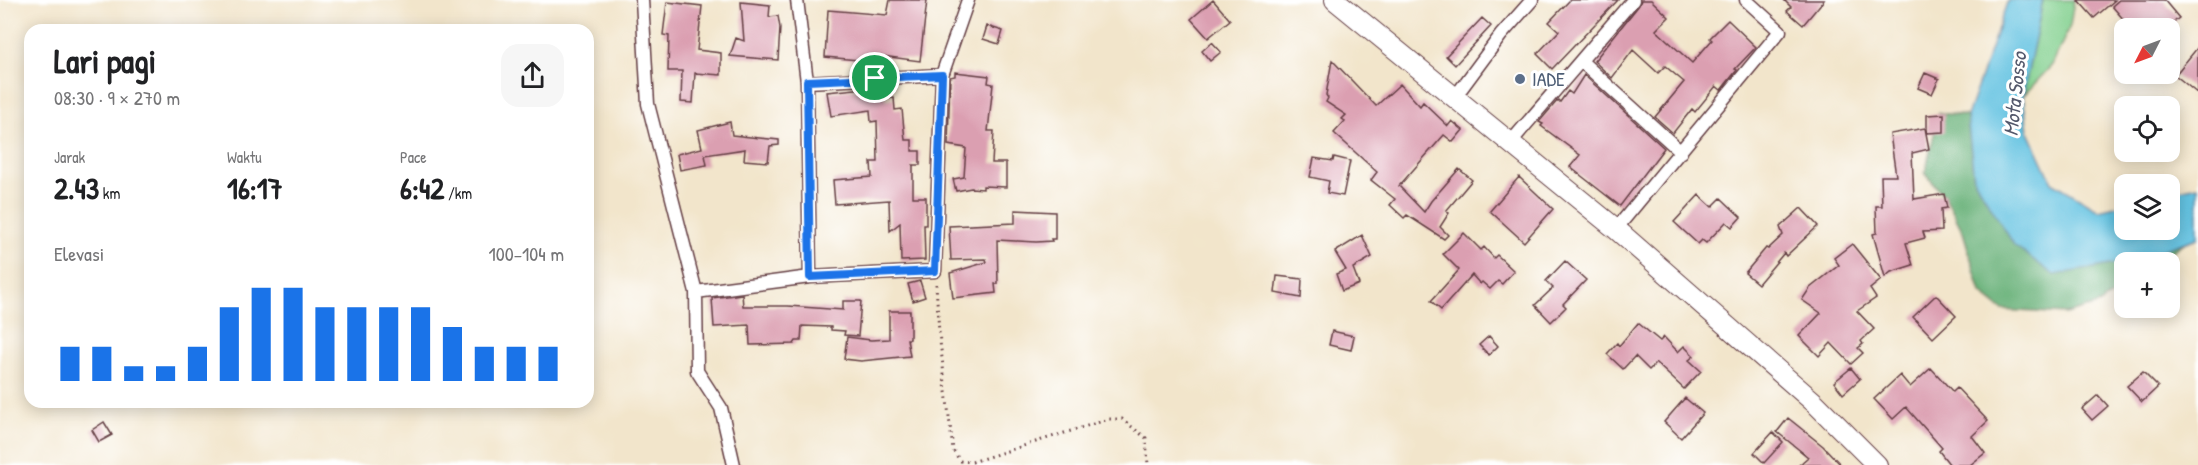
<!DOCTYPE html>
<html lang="id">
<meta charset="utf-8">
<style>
:root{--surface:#fff;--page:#f6f6f6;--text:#202124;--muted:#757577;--accent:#1a73e8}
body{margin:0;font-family:"Patrick Hand",sans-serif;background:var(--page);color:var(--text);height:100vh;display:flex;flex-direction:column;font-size:22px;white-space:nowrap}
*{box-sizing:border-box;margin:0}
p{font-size:20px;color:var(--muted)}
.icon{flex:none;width:33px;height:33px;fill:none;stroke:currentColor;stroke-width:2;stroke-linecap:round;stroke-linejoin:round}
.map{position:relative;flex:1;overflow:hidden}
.panel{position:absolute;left:24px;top:24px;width:570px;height:384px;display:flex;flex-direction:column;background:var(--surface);border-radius:18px;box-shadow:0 3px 15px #0003}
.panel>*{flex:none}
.needle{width:39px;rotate:228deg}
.controls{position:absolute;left:2114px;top:18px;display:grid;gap:12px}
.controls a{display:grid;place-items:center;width:66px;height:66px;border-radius:12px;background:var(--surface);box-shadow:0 3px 15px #0003;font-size:30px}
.pin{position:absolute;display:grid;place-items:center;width:51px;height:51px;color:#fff;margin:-26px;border:3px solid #fff;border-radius:50%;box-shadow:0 2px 6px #0007}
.round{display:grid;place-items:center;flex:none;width:63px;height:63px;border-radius:18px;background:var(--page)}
.overview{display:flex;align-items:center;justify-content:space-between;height:102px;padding:0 30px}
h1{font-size:33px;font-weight:700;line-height:45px}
.figures{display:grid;grid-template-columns:repeat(3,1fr);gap:9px;height:102px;padding:6px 30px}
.figures div{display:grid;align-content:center}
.figures b{font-size:30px;font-weight:700}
.figures small{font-size:16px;font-weight:400}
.figures p{font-size:16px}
.chart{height:168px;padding:12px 30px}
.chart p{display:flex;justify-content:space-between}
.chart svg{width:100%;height:108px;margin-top:6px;stroke:var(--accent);stroke-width:6}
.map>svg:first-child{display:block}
</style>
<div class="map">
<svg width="2198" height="465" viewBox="0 0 2198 465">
<rect width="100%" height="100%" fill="#fff"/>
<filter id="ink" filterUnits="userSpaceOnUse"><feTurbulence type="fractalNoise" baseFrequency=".0167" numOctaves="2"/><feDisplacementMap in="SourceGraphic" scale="12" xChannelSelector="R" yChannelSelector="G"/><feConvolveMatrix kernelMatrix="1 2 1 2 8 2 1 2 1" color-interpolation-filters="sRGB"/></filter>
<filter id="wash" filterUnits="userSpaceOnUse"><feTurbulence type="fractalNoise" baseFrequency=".008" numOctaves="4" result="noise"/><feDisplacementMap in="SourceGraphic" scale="24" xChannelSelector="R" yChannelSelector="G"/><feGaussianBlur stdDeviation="1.35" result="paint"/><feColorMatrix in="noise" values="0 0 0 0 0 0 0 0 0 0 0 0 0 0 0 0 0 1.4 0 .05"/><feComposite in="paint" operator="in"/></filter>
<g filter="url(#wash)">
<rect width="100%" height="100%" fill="#f2e5cb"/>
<path fill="#83d08f" stroke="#66785d" stroke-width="1.5" d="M 2043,0 L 2074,0 L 2070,26 L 2052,65 L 2023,96 Z"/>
<path fill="#6ab27a" stroke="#5a6852" stroke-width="1.5" d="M 1939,113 L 1967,116 L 1974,180 L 2122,263 L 2187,241 L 2157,262 L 2124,262 L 2124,286 L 2100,304 L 2066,314 L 2002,310 L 1981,293 L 1963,232 L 1945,197 L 1925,173 Z"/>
<path fill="#63c2e1" stroke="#567086" stroke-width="1.5" d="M 2008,0 L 2043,0 L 2023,96 L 2028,130 L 2052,182 L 2099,210 L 2124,204 L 2124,230 L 2169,230 L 2169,192 L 2198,186 L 2198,238 L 2122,263 L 2054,275 L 2014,245 L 1974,179 L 1967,116 Z"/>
<g id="blocks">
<path fill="#db9fb1" d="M 890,0 L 927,0 L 920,61 L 882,56 L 881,62 L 825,57 L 828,10 L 887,15 Z
M 1213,0 L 1230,20 L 1208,38 L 1191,19 Z
M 1570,0 L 1618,0 L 1552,69 L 1537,54 L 1559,31 L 1549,22 Z
M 1641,0 L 1651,0 L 1669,17 L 1656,30 L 1692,63 L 1712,40 L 1710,38 L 1728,20 L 1756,47 L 1735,69 L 1737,70 L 1721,90 L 1716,86 L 1695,112 L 1692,109 L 1673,133 L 1655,117 L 1684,82 L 1665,66 L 1658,73 L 1633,50 L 1612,78 L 1594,61 L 1639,5 Z
M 1784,0 L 1824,0 L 1803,25 L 1787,11 L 1791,7 Z
M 2078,0 L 2115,0 L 2094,18 Z
M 2119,0 L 2164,0 L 2179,18 L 2166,28 L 2131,28 L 2112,6 Z
M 667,2 L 702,6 L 697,50 L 721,53 L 721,75 L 695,73 L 693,103 L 681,102 L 682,71 L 668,71 L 669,36 L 663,35 Z
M 741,2 L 770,5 L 769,17 L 778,16 L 780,28 L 778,60 L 730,56 L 736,38 L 744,41 Z
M 1482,18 L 1491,26 L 1455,65 L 1446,56 Z
M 987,26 L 1003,31 L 999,44 L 983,39 Z
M 1212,42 L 1221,52 L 1210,61 L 1202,51 Z
M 2198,47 L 2198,94 L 2175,75 Z
M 1332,60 L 1376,106 L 1400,84 L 1420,106 L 1423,102 L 1448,126 L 1452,121 L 1463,130 L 1453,142 L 1444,135 L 1399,186 L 1424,212 L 1431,201 L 1459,169 L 1472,180 L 1446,211 L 1449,213 L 1440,227 L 1448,235 L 1444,239 L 1407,215 L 1404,218 L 1390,205 L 1395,199 L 1371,180 L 1377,172 L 1334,133 L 1345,121 L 1342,119 L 1346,115 L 1326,102 L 1328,98 L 1326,95 Z
M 955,72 L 989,76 L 988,83 L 993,84 L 988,131 L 994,131 L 992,163 L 1006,163 L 1006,187 L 983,186 L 983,189 L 971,188 L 956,191 L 953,179 L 964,177 L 966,148 L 948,145 L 950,77 L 955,76 Z
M 1925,73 L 1939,79 L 1932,94 L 1918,88 Z
M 1584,75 L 1664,148 L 1620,206 L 1570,167 L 1580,155 L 1541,126 L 1543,124 L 1539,122 L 1558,100 L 1560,102 L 1568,91 L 1572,94 Z
M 875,87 L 877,95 L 885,95 L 885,99 L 894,98 L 895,110 L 902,109 L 905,140 L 912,140 L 912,151 L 920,151 L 920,165 L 913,165 L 913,197 L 926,197 L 926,225 L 924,225 L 925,260 L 901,261 L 900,223 L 890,231 L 889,200 L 835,204 L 833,180 L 872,177 L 871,162 L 878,162 L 877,121 L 871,122 L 870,110 L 831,116 L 827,92 Z
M 1944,114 L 1944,132 L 1927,133 L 1927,115 Z
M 730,122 L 732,135 L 779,140 L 779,145 L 770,146 L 768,162 L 744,160 L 745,149 L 705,155 L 707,165 L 680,170 L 677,154 L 702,148 L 698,130 Z
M 1925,128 L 1929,149 L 1912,153 L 1914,199 L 1944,194 L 1947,208 L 1941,209 L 1942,231 L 1923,232 L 1925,238 L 1906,243 L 1913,265 L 1891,272 L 1885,277 L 1873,234 L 1877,233 L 1876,206 L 1882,206 L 1881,176 L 1896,176 L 1890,134 Z
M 1334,157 L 1350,161 L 1343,196 L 1327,193 L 1329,181 L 1310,177 L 1314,158 L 1333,161 Z
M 1519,177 L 1553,209 L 1524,242 L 1490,211 Z
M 1699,195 L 1712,207 L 1721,198 L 1741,217 L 1732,227 L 1726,222 L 1706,243 L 1702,240 L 1698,244 L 1674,222 Z
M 1801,208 L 1818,226 L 1786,256 L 1784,253 L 1758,284 L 1745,273 L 1766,248 L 1768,249 L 1783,235 L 1780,227 Z
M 1015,210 L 1055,212 L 1055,239 L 1051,239 L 1052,241 L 1036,242 L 997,240 L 998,284 L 995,284 L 996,293 L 953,298 L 950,273 L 987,262 L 986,259 L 951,260 L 949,226 L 1015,223 Z
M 1464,233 L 1481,250 L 1484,247 L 1494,258 L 1497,255 L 1514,271 L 1502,284 L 1498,281 L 1490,289 L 1482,282 L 1480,284 L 1472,275 L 1441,310 L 1431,301 L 1459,270 L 1443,254 Z
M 1362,235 L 1372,257 L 1353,268 L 1359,284 L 1342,291 L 1336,274 L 1346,270 L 1335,252 Z
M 1852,244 L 1881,280 L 1870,289 L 1876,298 L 1857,311 L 1874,329 L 1861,341 L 1863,344 L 1858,348 L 1863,353 L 1851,364 L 1831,343 L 1819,356 L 1799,336 L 1821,313 L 1802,300 L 1810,288 L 1839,265 L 1834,258 Z
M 1565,261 L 1586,280 L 1563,304 L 1566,307 L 1551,322 L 1535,305 L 1553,288 L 1546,281 Z
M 1277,276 L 1302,279 L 1301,298 L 1275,293 Z
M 920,281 L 925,297 L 913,301 L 908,284 Z
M 742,294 L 743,306 L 788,306 L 843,310 L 843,301 L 861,301 L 858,336 L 844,335 L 845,331 L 831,330 L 831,327 L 802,326 L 801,341 L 796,341 L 794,344 L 750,345 L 749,325 L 714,327 L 712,298 Z
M 1936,295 L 1956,316 L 1933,338 L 1913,317 Z
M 889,311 L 910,311 L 910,339 L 907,339 L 910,356 L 861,361 L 844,359 L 847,337 L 871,340 L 889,339 Z
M 1638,323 L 1660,341 L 1664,337 L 1678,352 L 1684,346 L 1694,356 L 1689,360 L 1701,371 L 1684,389 L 1656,363 L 1649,370 L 1635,356 L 1623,369 L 1607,354 L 1617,343 L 1619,346 Z
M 1332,331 L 1354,336 L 1351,350 L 1329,345 Z
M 1489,336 L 1498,346 L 1489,355 L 1479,345 Z
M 1851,368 L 1860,379 L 1843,394 L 1834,382 Z
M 1931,368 L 1953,392 L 1957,388 L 1988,421 L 1972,436 L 1985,453 L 1970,465 L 1950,465 L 1939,451 L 1942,448 L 1906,407 L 1893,419 L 1874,399 L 1900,375 L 1910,387 Z
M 2143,372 L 2158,387 L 2142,402 L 2127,386 Z
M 2098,395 L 2108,406 L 2092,420 L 2082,409 Z
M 1685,398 L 1703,413 L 1681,438 L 1664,422 Z
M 1788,418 L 1823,446 L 1841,465 L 1799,465 L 1808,457 L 1777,432 Z
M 104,422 L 112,435 L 99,442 L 92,430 Z
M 1773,432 L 1783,442 L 1764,463 L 1754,453 Z"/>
</g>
</g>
<g filter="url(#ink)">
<use href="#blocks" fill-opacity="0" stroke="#633d43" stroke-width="1.5"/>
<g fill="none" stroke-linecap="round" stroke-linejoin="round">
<g stroke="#633d43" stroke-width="15">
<path id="minor" d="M 642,0 L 648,104 L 696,292 L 697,371 L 721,408 L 734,465
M 797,0 L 807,82 L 810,277
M 1581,61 L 1681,152
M 807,82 L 942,75
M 1455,97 L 1501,35 L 1532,0
M 1510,143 L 1633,0
M 1616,229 L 1780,31 L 1746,0
M 696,292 L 810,277 L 935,271 L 942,75 L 968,0"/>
</g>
<g stroke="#633d43" stroke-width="22">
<path id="primary" d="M 1335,0 L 1616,229 L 1815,403 L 1877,465"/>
</g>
<path stroke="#633d43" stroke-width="3" stroke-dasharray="1.5 4.5" stroke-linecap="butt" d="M 936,284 L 939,333 L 953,450 L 960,461 L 972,462 L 1109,419 L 1122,419 L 1146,438 L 1148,465"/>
<use href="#minor" stroke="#fff" stroke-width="12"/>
<use href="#primary" stroke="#fff" stroke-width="20"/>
</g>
</g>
<g fill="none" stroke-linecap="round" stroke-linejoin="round" filter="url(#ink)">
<g stroke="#fff" stroke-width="12">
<path id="route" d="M 942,75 L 935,271 L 810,277 L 807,81 Z"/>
</g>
<use href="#route" stroke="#1a73e8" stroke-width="8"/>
</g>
<circle fill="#5c6f8a" stroke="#fff" stroke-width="2" cx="1520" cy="79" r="6"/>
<g text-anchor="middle" stroke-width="6" stroke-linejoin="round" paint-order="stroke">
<g font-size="20" fill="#4e5e75" stroke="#fff" text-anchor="start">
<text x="1532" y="86">IADE</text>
</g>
<g font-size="21" font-style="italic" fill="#53586b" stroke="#fff">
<text transform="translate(2015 94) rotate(-84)" y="7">Mota Sosso</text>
</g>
</g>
</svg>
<div class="controls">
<a><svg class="needle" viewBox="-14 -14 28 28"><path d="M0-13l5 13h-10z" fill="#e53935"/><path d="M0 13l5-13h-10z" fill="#757577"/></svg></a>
<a><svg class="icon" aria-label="locate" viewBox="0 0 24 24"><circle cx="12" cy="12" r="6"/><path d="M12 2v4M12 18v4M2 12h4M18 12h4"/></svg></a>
<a><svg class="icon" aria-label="layers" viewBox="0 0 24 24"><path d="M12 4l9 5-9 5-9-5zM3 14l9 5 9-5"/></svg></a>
<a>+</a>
</div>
<div class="pin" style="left:875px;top:78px;background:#1e9e55"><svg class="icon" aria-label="arrive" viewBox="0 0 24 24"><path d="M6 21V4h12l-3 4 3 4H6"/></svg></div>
<section class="panel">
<div class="overview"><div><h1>Lari pagi</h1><p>08:30 · 9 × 270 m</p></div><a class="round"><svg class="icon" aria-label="share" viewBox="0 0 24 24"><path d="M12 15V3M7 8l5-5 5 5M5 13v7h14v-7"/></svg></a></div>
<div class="figures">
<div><p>Jarak</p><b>2.43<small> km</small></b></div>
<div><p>Waktu</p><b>16:17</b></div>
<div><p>Pace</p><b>6:42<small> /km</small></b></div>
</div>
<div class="chart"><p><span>Elevasi</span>100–104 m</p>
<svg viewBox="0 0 160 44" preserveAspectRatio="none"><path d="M5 44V30M15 44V30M25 44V38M35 44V38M45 44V30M55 44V14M65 44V6M75 44V6M85 44V14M95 44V14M105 44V14M115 44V14M125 44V22M135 44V30M145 44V30M155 44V30"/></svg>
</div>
</section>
</div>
